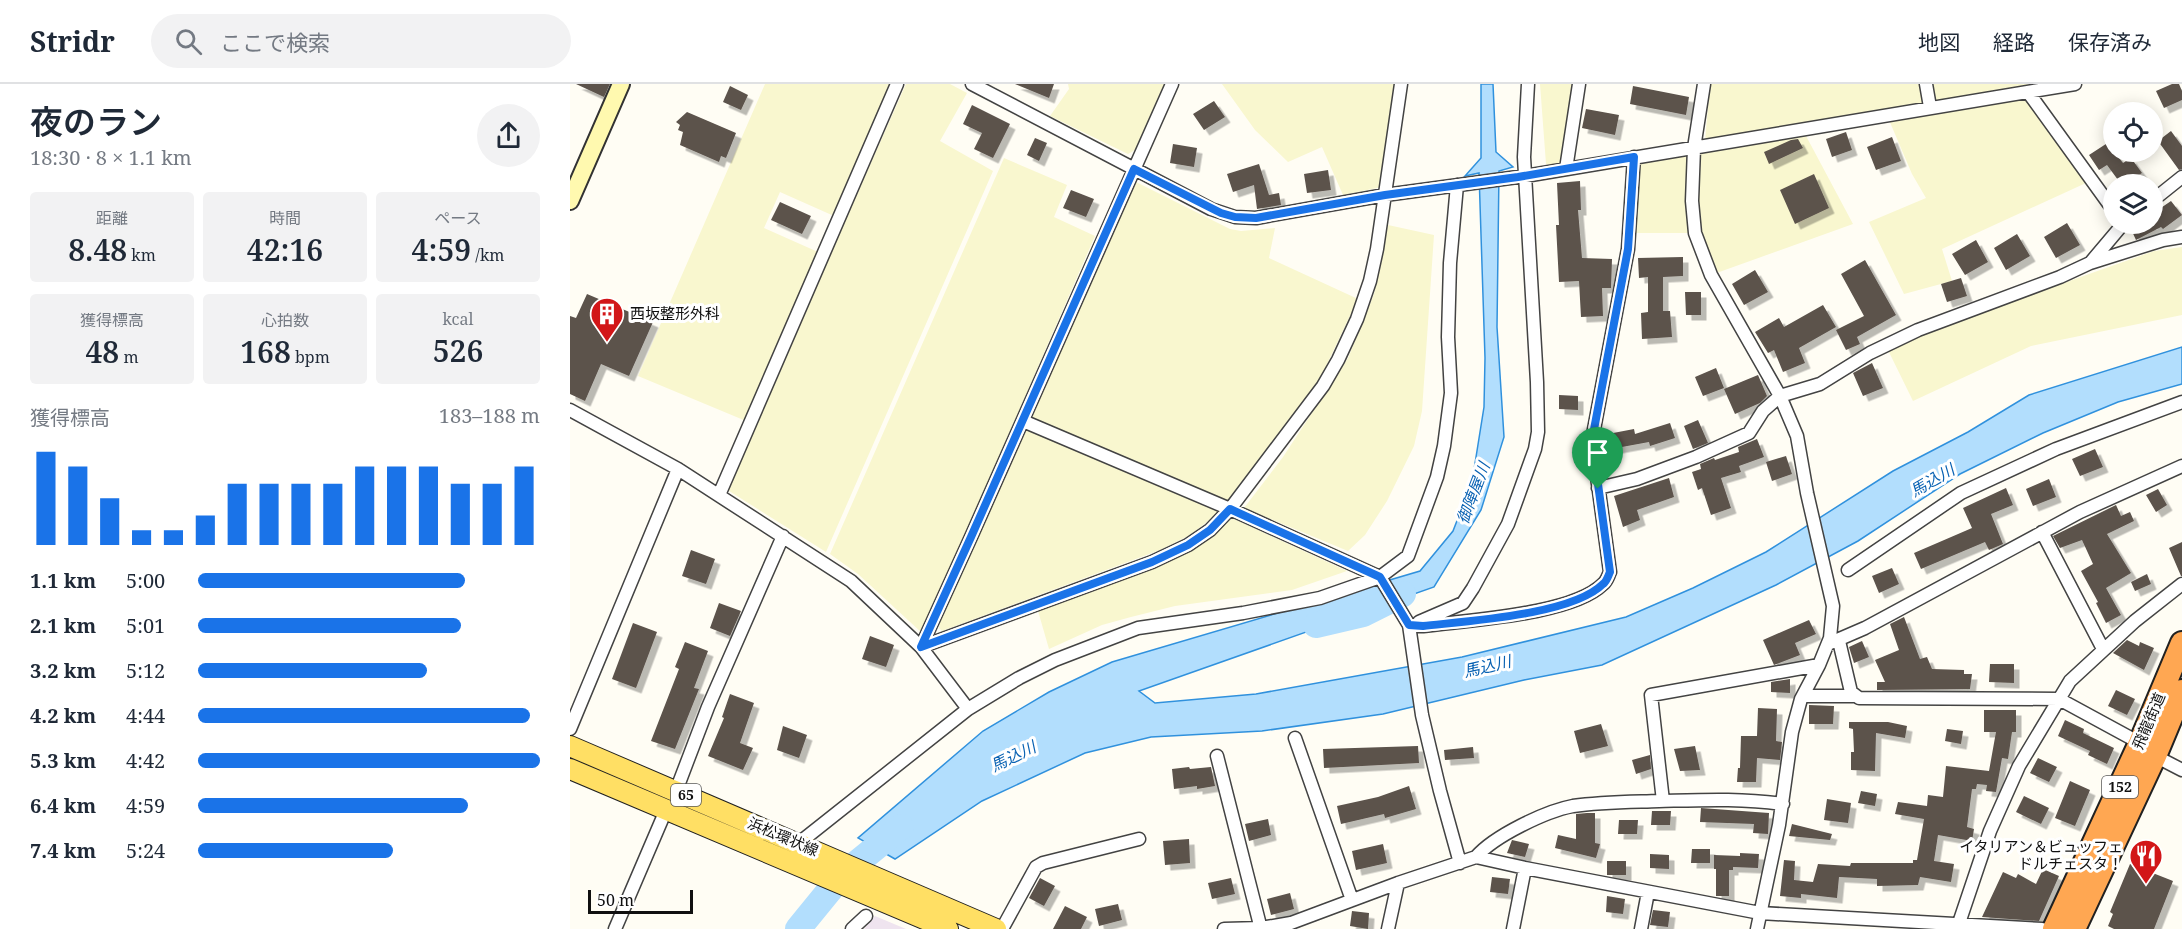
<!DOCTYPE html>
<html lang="ja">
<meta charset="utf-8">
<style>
:root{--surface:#fff;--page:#f2f2f3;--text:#1f2937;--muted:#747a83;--line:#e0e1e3;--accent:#1a73e8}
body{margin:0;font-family:"Noto Serif","Noto Sans JP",serif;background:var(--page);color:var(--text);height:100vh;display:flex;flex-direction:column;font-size:22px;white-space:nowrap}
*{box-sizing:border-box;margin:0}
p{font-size:20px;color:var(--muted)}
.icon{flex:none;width:33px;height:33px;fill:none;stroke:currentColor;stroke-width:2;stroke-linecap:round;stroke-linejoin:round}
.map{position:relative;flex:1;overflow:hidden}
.side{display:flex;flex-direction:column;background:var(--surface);width:570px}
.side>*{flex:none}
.buttons{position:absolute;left:1533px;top:18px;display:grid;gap:12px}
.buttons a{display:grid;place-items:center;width:60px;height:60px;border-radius:50%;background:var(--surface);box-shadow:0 3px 15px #0003;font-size:30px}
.scale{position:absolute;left:18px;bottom:15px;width:105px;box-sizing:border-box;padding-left:6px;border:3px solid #101010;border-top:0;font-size:16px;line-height:21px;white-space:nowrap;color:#101010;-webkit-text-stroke:4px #fff;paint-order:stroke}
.pin{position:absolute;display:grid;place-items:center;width:51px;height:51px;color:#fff;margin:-62px -26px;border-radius:50% 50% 50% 0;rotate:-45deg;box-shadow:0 0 6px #0007}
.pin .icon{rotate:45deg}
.round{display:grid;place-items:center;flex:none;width:63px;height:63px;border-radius:32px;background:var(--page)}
.headline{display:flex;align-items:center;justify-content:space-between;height:102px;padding:0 30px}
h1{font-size:33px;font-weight:600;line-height:45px}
.metrics{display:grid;grid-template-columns:repeat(3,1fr);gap:9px;height:102px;padding:6px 30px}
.metrics div{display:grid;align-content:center;border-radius:6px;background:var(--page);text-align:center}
.metrics b{font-size:30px;font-weight:600}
.metrics small{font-size:16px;font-weight:400}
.metrics p{font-size:16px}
.chart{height:168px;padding:12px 30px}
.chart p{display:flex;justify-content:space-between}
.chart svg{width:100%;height:108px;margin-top:6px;stroke:var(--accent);stroke-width:6}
ul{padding:0 30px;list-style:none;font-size:20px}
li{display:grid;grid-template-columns:96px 72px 1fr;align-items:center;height:45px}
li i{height:15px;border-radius:8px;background:var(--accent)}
header{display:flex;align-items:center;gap:36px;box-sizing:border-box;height:84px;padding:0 30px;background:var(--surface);border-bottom:2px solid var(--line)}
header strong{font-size:28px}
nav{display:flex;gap:33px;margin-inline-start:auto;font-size:21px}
.search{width:420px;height:54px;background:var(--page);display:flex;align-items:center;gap:15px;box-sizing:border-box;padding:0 21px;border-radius:33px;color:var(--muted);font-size:22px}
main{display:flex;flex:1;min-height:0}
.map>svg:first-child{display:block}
</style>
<header>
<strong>Stridr</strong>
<div class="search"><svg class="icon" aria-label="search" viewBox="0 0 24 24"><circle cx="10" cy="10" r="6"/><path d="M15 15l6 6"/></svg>ここで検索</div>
<nav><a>地図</a><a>経路</a><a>保存済み</a></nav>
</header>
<main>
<section class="side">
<div class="headline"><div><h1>夜のラン</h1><p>18:30 · 8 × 1.1 km</p></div><a class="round"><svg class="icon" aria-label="share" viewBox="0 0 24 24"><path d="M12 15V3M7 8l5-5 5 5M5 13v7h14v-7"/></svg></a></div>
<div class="metrics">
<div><p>距離</p><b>8.48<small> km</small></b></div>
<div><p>時間</p><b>42:16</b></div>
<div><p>ペース</p><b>4:59<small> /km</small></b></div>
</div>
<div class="metrics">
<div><p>獲得標高</p><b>48<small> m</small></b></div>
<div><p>心拍数</p><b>168<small> bpm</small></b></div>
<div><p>kcal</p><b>526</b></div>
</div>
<div class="chart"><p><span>獲得標高</span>183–188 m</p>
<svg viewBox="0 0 160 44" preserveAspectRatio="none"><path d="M5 44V6M15 44V12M25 44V25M35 44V38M45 44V38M55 44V32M65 44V19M75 44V19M85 44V19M95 44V19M105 44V12M115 44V12M125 44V12M135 44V19M145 44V19M155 44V12"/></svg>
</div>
<ul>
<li><b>1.1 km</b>5:00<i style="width:78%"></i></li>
<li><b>2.1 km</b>5:01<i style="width:77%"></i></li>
<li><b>3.2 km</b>5:12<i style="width:67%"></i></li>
<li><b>4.2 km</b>4:44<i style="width:97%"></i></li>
<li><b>5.3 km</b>4:42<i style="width:100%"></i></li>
<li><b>6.4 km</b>4:59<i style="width:79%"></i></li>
<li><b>7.4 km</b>5:24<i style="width:57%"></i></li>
</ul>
</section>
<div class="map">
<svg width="1612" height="845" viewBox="0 0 1612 845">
<defs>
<filter id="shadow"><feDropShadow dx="5.5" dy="5.5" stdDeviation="0" flood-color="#0004"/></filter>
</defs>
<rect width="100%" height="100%" fill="#fffdf4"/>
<path fill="#efe4ef" d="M 305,832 L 336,845 L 294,845 Z"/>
<path fill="#f9f7cf" d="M 195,0 L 322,0 L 264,132 L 210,108 L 194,144 L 248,168 L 176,337 L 68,292 Z
M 336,0 L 380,0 L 397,9 L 370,57 L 423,87 L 256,468 L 156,405 Z
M 498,0 L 594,0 L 565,66 L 558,70 L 480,32 L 499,5 Z
M 652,0 L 826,0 L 812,103 L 773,111 L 752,63 L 718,78 L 685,46 Z
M 970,0 L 1005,0 L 996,85 L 976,80 Z
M 1140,0 L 1503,0 L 1458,8 L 1516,99 L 1372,165 L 1382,197 L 1334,210 L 1299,138 L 1356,114 L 1342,90 L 1319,36 L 1235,50 L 1283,140 L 1141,191 L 1125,149 L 1059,149 L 1064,78 L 1124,64 L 1125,86 L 1135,57 Z
M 434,74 L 497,101 L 484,133 L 525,152 L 352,549 L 288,490 L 260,470 Z
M 566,98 L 660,145 L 671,147 L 705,144 L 699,174 L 788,215 L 751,293 L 657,417 L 465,337 L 461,328 Z
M 818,141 L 864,151 L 852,327 L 844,362 L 817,417 L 795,451 L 778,467 L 674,424 L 713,373 L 778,274 L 804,210 Z
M 1612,163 L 1612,231 L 1461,262 L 1343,317 L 1316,262 L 1584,167 Z
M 459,344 L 651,427 L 620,451 L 590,466 L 372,547 L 369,544 L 370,538 L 455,345 Z
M 662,434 L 777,487 L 722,506 L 605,522 L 561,533 L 532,541 L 479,565 L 468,527 L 586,484 L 631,461 Z"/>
<path fill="#b2defd" stroke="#3091dd" stroke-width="1.5" d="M 911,0 L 923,0 L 926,68 L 943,83 L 929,87 L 927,243 L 934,353 L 911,426 L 864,503 L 569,607 L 585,619 L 686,610 L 892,573 L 1056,533 L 1123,504 L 1196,468 L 1323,387 L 1398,348 L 1459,311 L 1612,263 L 1612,300 L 1548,318 L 1473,349 L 1390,390 L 1288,457 L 1206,501 L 1032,581 L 954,596 L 813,630 L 692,647 L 581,653 L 515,669 L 412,717 L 325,775 L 288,754 L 413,647 L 479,608 L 542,578 L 850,487 L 883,447 L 902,398 L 914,323 L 915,274 L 909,89 L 895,92 L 911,74 Z"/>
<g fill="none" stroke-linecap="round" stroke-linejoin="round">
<path stroke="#b2defd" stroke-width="26" d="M 746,541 L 793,530 L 833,510
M 228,845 L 272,791 L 331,743"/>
</g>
<path fill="#5b524b" filter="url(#shadow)" d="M 6,0 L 40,0 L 34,13 Z
M 445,0 L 484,0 L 479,14 Z
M 1602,0 L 1609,0 L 1612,7 L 1612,16 L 1594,24 L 1586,7 Z
M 160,2 L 178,11 L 171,26 L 153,18 Z
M 1063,2 L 1119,13 L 1116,31 L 1060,20 Z
M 644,17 L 655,33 L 634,46 L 623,30 Z
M 402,21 L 440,40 L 423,74 L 404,65 L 412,49 L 393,40 Z
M 1016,25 L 1049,31 L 1045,51 L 1012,44 Z
M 117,28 L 166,49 L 156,74 L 151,72 L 149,78 L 110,61 L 113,48 L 108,46 L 110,41 L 106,38 Z
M 1601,47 L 1612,62 L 1612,85 L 1609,86 L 1588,57 Z
M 1276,48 L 1282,66 L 1262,73 L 1256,55 Z
M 1322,53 L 1331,77 L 1306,86 L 1297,63 Z
M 465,54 L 477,59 L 469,77 L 457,71 Z
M 1228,55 L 1233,64 L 1199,80 L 1194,68 L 1221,56 Z
M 1539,58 L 1544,68 L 1553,79 L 1561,74 L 1572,89 L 1554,100 L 1551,100 L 1537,81 L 1529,86 L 1519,71 Z
M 603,60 L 627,64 L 624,83 L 600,79 Z
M 689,80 L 699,111 L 709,109 L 711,121 L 687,125 L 684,101 L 663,108 L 657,90 Z
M 758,86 L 761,106 L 737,109 L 734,90 Z
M 1244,90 L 1259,124 L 1225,140 L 1210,106 Z
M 1010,97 L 1011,126 L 1008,126 L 1012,174 L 1042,175 L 1041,204 L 1032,204 L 1033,232 L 1011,233 L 1009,197 L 989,198 L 986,141 L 989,141 L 987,99 Z
M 501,106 L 524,115 L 516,133 L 493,124 Z
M 1601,117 L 1612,131 L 1593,145 L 1591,143 L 1566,156 L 1560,143 L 1566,140 L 1582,140 L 1582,130 Z
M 210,118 L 241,132 L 232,150 L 201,136 Z
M 1497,139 L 1510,161 L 1486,174 L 1474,153 Z
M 1447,150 L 1460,172 L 1436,186 L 1424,164 Z
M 1406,156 L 1418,178 L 1395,191 L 1382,170 Z
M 1113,173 L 1113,192 L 1093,193 L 1093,227 L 1100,227 L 1102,253 L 1072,255 L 1071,229 L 1078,228 L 1078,193 L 1069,194 L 1068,174 Z
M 1295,176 L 1326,231 L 1287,253 L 1290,260 L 1276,266 L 1266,246 L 1294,232 L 1271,190 Z
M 1185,186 L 1198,208 L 1174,221 L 1162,200 Z
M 1391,194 L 1397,212 L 1377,218 L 1371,200 Z
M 1115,208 L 1131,208 L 1131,231 L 1116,231 Z
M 17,210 L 83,238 L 59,292 L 31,280 L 15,317 L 0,310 L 0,232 L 6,234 Z
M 1253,221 L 1266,243 L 1229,264 L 1235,279 L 1213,288 L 1204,266 L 1198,269 L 1185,248 L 1209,234 L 1214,243 Z
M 1302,279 L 1313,304 L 1293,312 L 1283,289 Z
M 1146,284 L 1154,304 L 1133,312 L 1125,293 Z
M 1188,291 L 1197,312 L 1190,319 L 1165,330 L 1154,305 Z
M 989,311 L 1008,312 L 1008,326 L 989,325 Z
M 1128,336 L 1138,359 L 1123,365 L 1114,342 Z
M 1100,339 L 1105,354 L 1080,362 L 1079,358 L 1041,365 L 1038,350 L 1064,345 L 1065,350 Z
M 1187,355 L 1194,373 L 1169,382 L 1171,388 L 1151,394 L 1161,424 L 1141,431 L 1132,404 L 1128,406 L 1122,388 L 1131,385 L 1130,380 L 1144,374 L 1145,376 L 1169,368 L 1168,363 Z
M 1525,365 L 1533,383 L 1510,392 L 1502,375 Z
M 1216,372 L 1222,390 L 1202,397 L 1196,378 Z
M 1099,394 L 1104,413 L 1067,426 L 1070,436 L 1053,443 L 1044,412 Z
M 1479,395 L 1486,413 L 1463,422 L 1456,405 Z
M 1436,404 L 1443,421 L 1421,430 L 1433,460 L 1419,466 L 1415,458 L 1351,485 L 1344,469 L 1402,444 L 1393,424 Z
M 1588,405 L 1597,421 L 1586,428 L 1576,411 Z
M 1546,421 L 1551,432 L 1560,428 L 1564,437 L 1537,450 L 1561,489 L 1536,504 L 1551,531 L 1536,539 L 1526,519 L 1528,518 L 1511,487 L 1523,480 L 1512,456 L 1490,464 L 1483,452 Z
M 1612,458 L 1612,492 L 1611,492 L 1599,464 Z
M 121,466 L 145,475 L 136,500 L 112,492 Z
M 1322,484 L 1329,500 L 1309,509 L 1302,492 Z
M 1577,490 L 1581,500 L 1565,507 L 1561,498 Z
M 149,519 L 171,527 L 160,552 L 140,544 Z
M 1334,533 L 1350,575 L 1357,573 L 1362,585 L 1394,586 L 1394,590 L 1402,590 L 1400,605 L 1307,606 L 1307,598 L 1315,598 L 1305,576 L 1329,566 L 1320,540 Z
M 1239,536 L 1246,550 L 1225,559 L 1230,571 L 1204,581 L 1193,556 Z
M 63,539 L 87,548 L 66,604 L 42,595 Z
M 300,552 L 324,561 L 316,583 L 292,575 Z
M 1557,556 L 1569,562 L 1570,558 L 1584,564 L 1574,586 L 1543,569 Z
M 1292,557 L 1299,573 L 1284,579 L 1279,563 Z
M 115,558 L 138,567 L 124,604 L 129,605 L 105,665 L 81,657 L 109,585 L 105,583 Z
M 1420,580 L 1444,580 L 1444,599 L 1419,598 Z
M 1220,595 L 1220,609 L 1201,608 L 1201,598 Z
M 1546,606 L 1565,615 L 1557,631 L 1538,622 Z
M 160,610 L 184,619 L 170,659 L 183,664 L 173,686 L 138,672 L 154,634 L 152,633 Z
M 1239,621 L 1264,622 L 1263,640 L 1239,640 Z
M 1188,624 L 1207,625 L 1206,657 L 1212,658 L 1210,676 L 1187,674 L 1186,698 L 1167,698 L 1168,684 L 1170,684 L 1171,652 L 1187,652 Z
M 1414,626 L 1446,626 L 1446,648 L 1442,648 L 1438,675 L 1432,674 L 1426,708 L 1416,707 L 1417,701 L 1407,700 L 1406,705 L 1402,705 L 1397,743 L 1404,745 L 1402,757 L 1368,751 L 1364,777 L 1384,780 L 1381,798 L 1350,793 L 1348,801 L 1307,802 L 1307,795 L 1269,793 L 1267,814 L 1231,810 L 1231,814 L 1210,812 L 1214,776 L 1225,777 L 1224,796 L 1243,798 L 1248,780 L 1280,782 L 1281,779 L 1343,779 L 1343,776 L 1347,776 L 1354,735 L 1325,730 L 1328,718 L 1357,722 L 1358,711 L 1373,713 L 1376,682 L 1419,687 L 1426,648 L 1414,648 Z
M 1495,636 L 1514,645 L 1513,649 L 1544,664 L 1537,680 L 1518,671 L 1520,667 L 1488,652 Z
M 1279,638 L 1318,638 L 1337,642 L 1335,654 L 1306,649 L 1305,687 L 1281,686 L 1281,668 L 1284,668 L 1283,645 L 1279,644 Z
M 1031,640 L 1038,662 L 1010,669 L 1004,647 Z
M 213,642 L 237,651 L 229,674 L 207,666 Z
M 1377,645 L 1393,647 L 1391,660 L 1375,657 Z
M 848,662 L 849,679 L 754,684 L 753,665 Z
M 1125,662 L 1130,686 L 1110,687 L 1104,665 Z
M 903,663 L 904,674 L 875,676 L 874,666 Z
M 1080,671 L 1081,685 L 1066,690 L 1062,676 Z
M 1468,674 L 1487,683 L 1479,698 L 1460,689 Z
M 619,683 L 620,685 L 641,683 L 645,702 L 627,705 L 627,702 L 604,705 L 602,685 Z
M 1500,697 L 1520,706 L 1505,742 L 1485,734 Z
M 839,702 L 846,725 L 815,734 L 814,730 L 771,740 L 767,722 L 808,713 Z
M 1291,707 L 1307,710 L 1305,722 L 1288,719 Z
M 1454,712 L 1479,724 L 1471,740 L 1446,728 Z
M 1257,715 L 1281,719 L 1278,739 L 1254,736 Z
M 1131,724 L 1199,729 L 1198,750 L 1183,749 L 1184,740 L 1130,738 Z
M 1082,727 L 1101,727 L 1100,741 L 1081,741 Z
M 1017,729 L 1025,729 L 1025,759 L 1030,760 L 1026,774 L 985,764 L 988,751 L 1006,755 L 1006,730 Z
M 698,735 L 701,751 L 679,757 L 675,740 Z
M 1049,736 L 1068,736 L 1067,750 L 1048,750 Z
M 1222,740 L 1262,750 L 1260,756 L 1219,752 Z
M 619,755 L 620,779 L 595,781 L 593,757 Z
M 942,756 L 959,760 L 955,773 L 937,769 Z
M 813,760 L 817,779 L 786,786 L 782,767 Z
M 1122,765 L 1140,765 L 1140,779 L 1121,779 Z
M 1170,769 L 1189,770 L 1188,784 L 1163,783 L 1163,786 L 1159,786 L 1159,812 L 1146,812 L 1146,785 L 1144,785 L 1144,771 L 1170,772 Z
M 1080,770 L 1099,771 L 1099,785 L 1080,784 Z
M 1037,777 L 1056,777 L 1056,791 L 1037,791 Z
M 1560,780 L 1603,797 L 1584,845 L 1544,845 L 1538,842 L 1543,830 L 1540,828 Z
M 1473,785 L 1489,792 L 1469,837 L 1412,833 L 1433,788 L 1446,794 L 1448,790 L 1466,800 Z
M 922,793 L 940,795 L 938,810 L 920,808 Z
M 470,794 L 485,802 L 474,822 L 459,814 Z
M 661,794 L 665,810 L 642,815 L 638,799 Z
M 720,809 L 724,825 L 701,831 L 697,815 Z
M 1037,812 L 1055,815 L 1053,830 L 1036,828 Z
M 548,820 L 552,836 L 529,842 L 525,825 Z
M 495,822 L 517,833 L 511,845 L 483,845 Z
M 1083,826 L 1100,828 L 1098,843 L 1080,841 Z
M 782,827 L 799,829 L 798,845 L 780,842 Z"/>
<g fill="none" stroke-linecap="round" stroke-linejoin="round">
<g stroke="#434343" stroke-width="15">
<path id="street" d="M 402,0 L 641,125 L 665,133 L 686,134 L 815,111 L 955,92 L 1505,0
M 1134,0 L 1124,64 L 1122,117 L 1125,149 L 1141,191 L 1210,312 L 1227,352 L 1237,409 L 1263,522 L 1260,554 L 1249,581 L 1231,615 L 1222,648 L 1209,741 L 1187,845
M 1356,0 L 1360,23
M 1458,8 L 1544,127
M 996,85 L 1009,0
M 1582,117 L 1612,93
M 1521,178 L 1553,140
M 0,326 L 108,385 L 281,497 L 351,563 L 398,625
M 453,337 L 660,425 L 810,493 L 839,541 L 852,631 L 870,707 L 890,779
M 1028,404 L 1067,395 L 1126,373 L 1179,349 L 1193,327 L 1210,312 L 1250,300 L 1300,269 L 1348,246 L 1490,193 L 1520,179 L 1593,156 L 1612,153
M 149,411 L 327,0
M 1472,448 L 1533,565
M 1278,486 L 1391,409 L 1486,365 L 1612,318
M 849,538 L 893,519 L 903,504 L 938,440 L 965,365 L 968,348 L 967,298 L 954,73 L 958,0
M 839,541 L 853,542 C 897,536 1002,531 1033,500 C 1037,497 1038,492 1040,488 L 1022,356 L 1058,165 L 1064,73
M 1269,557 L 1281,608 L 1289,614 L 1489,615 L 1570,659
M 1258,560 L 1295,544 L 1510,428 L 1612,382
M 351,563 L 582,478 L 618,461 L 640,446 L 660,425 L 753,302 L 768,276 L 787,235 L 800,197 L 807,165 L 831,0
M 351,563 L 401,453 L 602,0
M 1233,612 L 1286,612
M 0,645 L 108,385
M 725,654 L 782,816
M 647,672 L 691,845
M 1585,672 L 1612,686
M 106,707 L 138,623 L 213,452
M 1093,717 L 1081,611 L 1249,581
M 229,759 L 398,625 L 449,594 L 485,576 L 568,544 L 673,529 L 750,514 L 810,493 L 838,472 L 867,393 L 874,362 L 881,309 L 878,253 L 880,179 L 887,101
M 906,773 L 955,784 L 1190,829 L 1472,845
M 45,845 L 96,726
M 282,845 L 296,832
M 432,845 L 466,783 L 473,779 L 569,755
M 654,845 L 691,844 L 721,839 L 828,799 L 906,773 C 924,752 976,727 1003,722 C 1031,718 1061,718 1089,717 C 1131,716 1171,714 1213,720
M 818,845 L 828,799
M 943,845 L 955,784
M 1071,845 L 1078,808
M 1387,845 L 1420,747 L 1449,682 L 1500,597 L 1565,537 L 1612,500"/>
</g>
<g stroke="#323232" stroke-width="20">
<path id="secondary" d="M 0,117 L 51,0"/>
</g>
<g stroke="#212121" stroke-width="22">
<path id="primary" d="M 0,662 L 426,845
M 0,685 L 378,845"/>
</g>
<g stroke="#212121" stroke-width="26">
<path id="highway" d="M 1484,845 L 1570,659 L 1612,559
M 1504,845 L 1585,672 L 1612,607"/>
</g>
<use href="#street" stroke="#fff" stroke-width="12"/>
<use href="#secondary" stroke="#fff9af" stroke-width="16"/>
<use href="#primary" stroke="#ffdf64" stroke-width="20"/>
<use href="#highway" stroke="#ffa752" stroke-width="22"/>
</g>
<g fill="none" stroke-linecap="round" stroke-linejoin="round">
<g stroke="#fff" stroke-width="12">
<path id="route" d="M 1064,73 L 1058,165 L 1022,356 L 1040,488 C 1038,492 1037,497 1033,500 C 1002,531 897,537 853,542 L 839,541 L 810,493 L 660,425 L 640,446 L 618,461 L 582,478 L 351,563 L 401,453 L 564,85 L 651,129 L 665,133 L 686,134 L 815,111 L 948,93 Z"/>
</g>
<use href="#route" stroke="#1a73e8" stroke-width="8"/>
</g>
<defs>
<g id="building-pin" transform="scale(1.725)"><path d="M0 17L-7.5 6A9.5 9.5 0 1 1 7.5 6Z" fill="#d21618" stroke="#fff"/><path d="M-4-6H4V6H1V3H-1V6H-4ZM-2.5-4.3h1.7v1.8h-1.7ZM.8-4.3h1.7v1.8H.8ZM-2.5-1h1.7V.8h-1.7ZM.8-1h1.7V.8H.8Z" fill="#fff"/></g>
<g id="restaurant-pin" transform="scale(1.725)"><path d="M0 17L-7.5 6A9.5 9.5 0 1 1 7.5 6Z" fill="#d21618" stroke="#fff"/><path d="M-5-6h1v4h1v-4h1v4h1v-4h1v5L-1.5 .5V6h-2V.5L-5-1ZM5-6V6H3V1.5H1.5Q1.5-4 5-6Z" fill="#fff"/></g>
</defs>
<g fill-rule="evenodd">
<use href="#building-pin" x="37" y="230"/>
<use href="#restaurant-pin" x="1576" y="772"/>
</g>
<g text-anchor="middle" stroke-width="6" stroke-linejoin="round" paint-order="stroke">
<g fill="#fff" stroke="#585858" stroke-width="1.5">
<rect x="1532" y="692" width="36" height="22" rx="4.5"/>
<rect x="101" y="700" width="30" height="22" rx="4.5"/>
</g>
<g font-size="14" font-weight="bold" fill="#101010">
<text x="1550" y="708">152</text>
<text x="116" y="716">65</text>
</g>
<g font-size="15" fill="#101010" stroke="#fff" text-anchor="start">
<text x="60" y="235">西坂整形外科</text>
<text x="1553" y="768" text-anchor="end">イタリアン＆ビュッフェ<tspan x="1553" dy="17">ドルチェスタ！</tspan></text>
</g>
<g font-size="15" fill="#101010" stroke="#fff">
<text transform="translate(1579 637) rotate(-67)" y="5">飛龍街道</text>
<text transform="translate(213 753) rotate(23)" y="5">浜松環状線</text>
</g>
<g font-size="16" font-style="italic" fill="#0962b3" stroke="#fff">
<text transform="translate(1362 396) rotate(-30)" y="6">馬込川</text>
<text transform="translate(903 409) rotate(-69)" y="6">御陣屋川</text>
<text transform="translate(917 582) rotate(-13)" y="6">馬込川</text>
<text transform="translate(443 672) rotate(-26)" y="6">馬込川</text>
</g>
</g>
</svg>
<div class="buttons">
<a><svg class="icon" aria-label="locate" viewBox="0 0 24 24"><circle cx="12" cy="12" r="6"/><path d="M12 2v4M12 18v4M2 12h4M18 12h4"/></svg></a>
<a><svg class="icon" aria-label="layers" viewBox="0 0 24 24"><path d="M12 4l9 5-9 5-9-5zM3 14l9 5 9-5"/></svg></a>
</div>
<div class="scale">50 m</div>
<div class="pin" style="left:1028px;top:405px;background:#1e9e55"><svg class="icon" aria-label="arrive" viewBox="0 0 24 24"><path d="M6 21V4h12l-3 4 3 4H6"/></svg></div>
</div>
</main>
